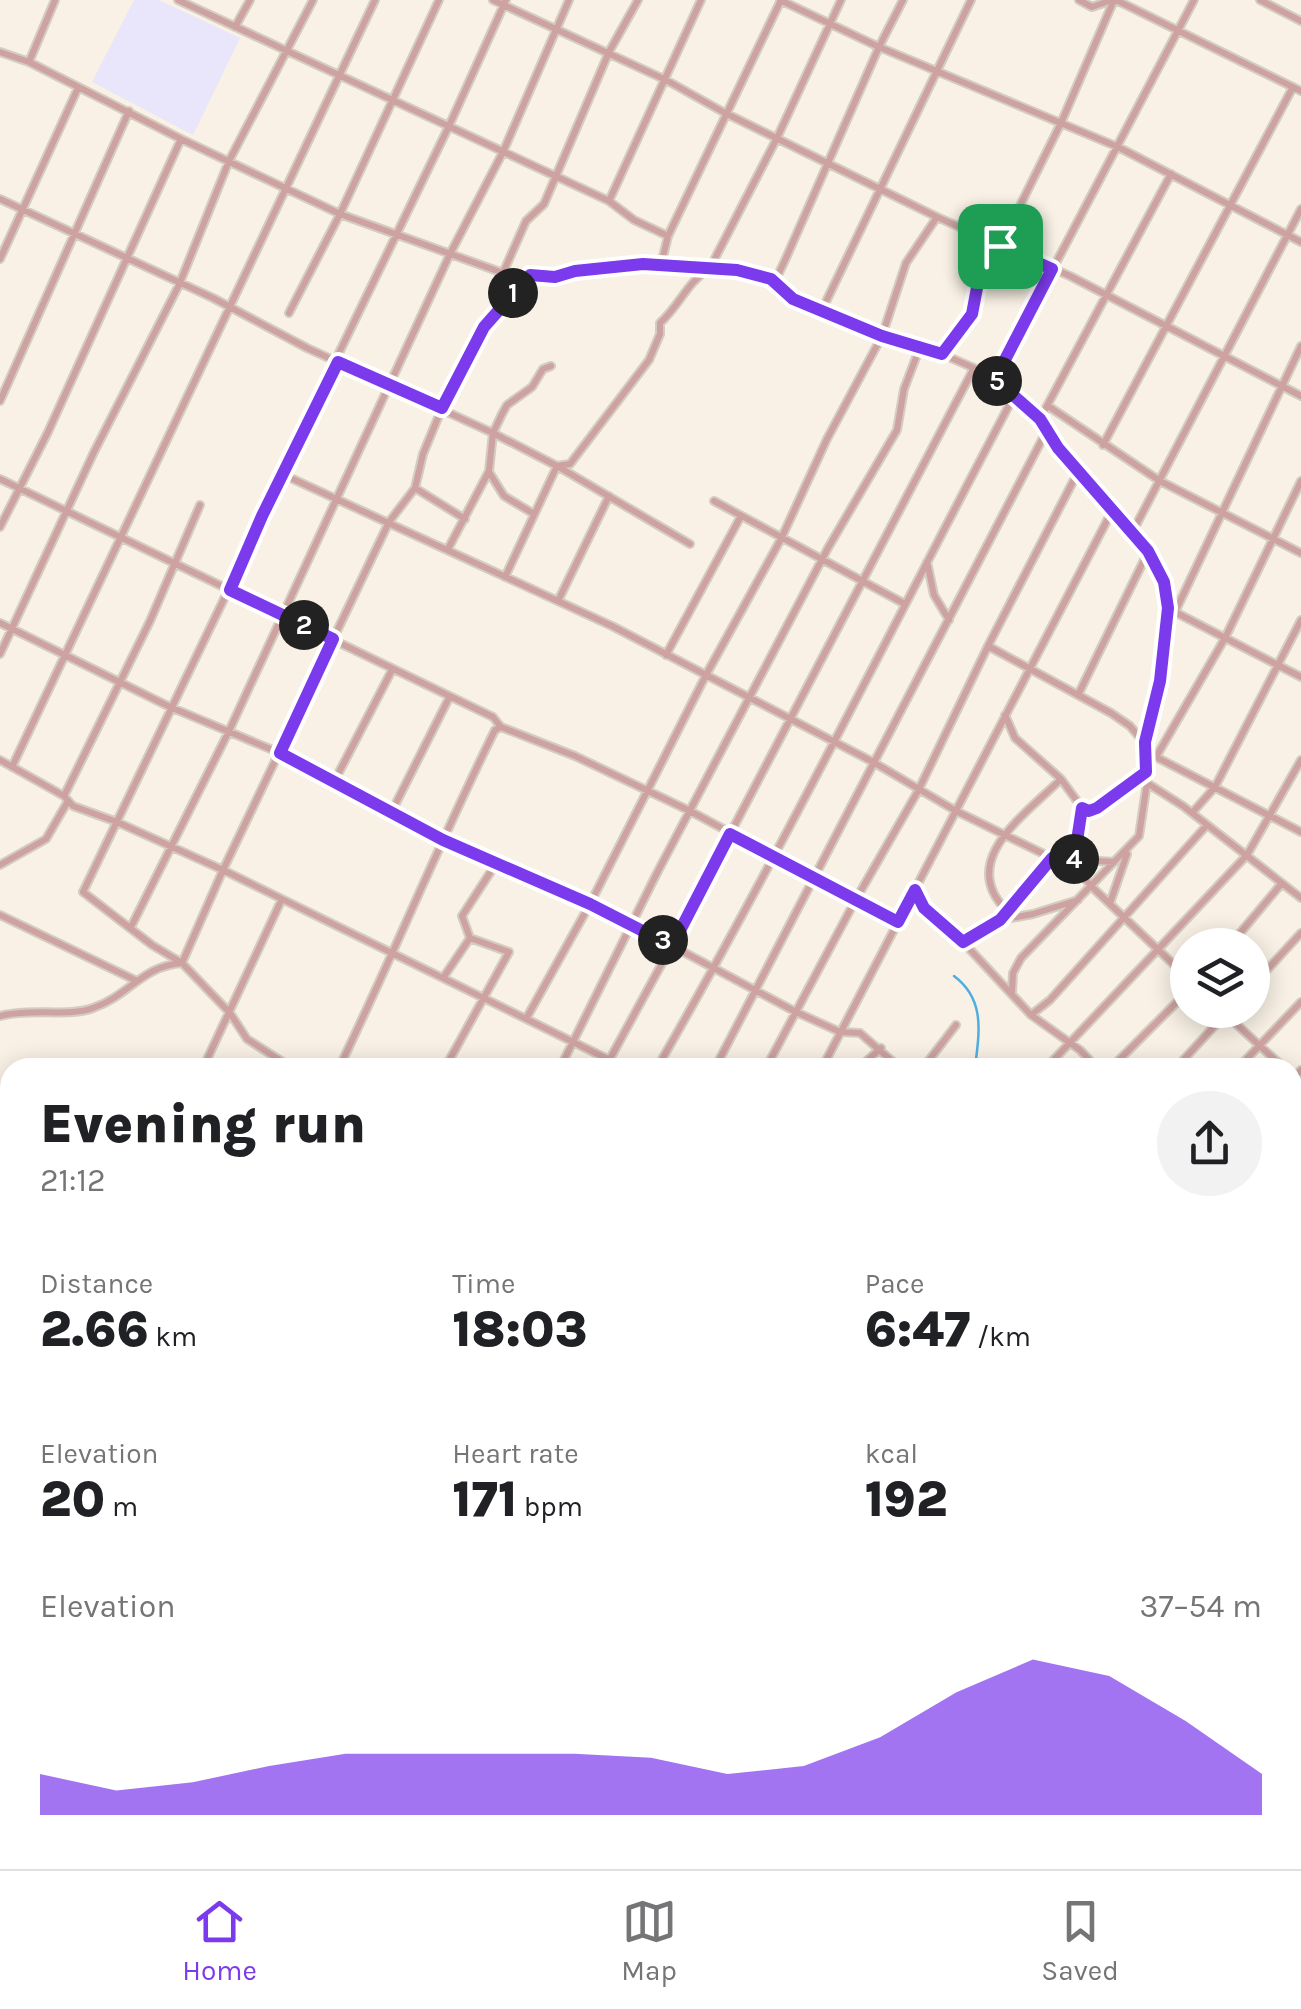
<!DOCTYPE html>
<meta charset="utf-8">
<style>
:root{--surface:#fff;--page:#f2f2f2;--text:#202124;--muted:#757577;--line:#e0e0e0;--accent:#7c3aed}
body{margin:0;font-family:Karla,sans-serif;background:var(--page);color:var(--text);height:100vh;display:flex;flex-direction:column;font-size:38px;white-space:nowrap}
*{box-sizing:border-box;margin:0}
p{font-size:32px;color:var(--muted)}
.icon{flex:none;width:55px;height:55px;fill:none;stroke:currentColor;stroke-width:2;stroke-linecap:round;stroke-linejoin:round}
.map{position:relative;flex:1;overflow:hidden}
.drawer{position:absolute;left:0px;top:1058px;width:1302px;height:812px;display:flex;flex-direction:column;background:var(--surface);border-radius:30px 30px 0 0;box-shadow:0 5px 25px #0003}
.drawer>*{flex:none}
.buttons{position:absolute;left:1170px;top:928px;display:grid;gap:20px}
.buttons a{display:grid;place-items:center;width:100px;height:100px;border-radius:50%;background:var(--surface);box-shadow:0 5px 25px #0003;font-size:50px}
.pin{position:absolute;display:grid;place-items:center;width:85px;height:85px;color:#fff;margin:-42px;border-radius:20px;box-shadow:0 5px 15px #0006}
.km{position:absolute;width:50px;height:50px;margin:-25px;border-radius:50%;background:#222;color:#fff;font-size:28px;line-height:50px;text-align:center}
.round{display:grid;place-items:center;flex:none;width:105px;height:105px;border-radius:52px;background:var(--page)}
.summary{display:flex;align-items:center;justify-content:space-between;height:170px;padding:0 40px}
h1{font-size:55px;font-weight:800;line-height:75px}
.figures{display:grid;grid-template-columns:repeat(3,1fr);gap:15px;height:170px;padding:10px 40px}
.figures div{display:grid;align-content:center}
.figures b{font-size:50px;font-weight:800}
.figures small{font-size:28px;font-weight:400}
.figures p{font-size:28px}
.chart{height:280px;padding:20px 40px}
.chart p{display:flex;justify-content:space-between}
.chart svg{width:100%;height:180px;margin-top:10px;fill:var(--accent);opacity:.7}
.tabs{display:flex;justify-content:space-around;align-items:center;height:140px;border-top:2px solid var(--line);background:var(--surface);font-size:28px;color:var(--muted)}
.tabs a{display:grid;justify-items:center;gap:5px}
.tabs .current{color:var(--accent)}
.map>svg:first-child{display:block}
</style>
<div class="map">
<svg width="1301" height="1869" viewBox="0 0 1301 1869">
<rect width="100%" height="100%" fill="#f9f1e5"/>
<path fill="#e9e5fb" d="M 134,0 L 159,0 L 240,38 L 193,135 L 92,82 Z"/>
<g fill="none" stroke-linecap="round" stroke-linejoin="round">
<path stroke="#4eaee0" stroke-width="2.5" d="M 954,976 C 986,1000 979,1033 975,1068
M 566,1860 L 569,1869"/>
<g stroke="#d3ccc1" stroke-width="10">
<path id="minor" d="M 178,0 L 609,201 L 634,220 L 668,236
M 493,0 L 666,80 L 725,113 L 937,217 L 1070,276 L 1301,396
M 780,0 L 879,47 L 1118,147 L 1301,242
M 1079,0 L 1092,7 L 1112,0
M 1116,0 L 1301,91
M 1260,0 L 1301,21
M 235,27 L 250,0
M 0,52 L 29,62 L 181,139 L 340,214 L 503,273 L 555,277 L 575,271 L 643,264 L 737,270 L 771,279 L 793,299 L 882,336 L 942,354 L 974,368 L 1015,394 L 1040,419 L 1057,448 L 1148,551 L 1164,582 L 1168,609 L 1160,681 L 1145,742 L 1144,762 L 1147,783 L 1139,836 L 1021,958 L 1013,973 L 1012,992
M 29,62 L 55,0
M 0,199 L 213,298 L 307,348 L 493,433 L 557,466 L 690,544
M 609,201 L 701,0
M 0,259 L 78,88
M 661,265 L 668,236 L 781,0
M 503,273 L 526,221 L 544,204 L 609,52 L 638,0
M 771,279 L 779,273 L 786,258 L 879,47 L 903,0
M 822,310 L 971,0
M 289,313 L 340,214 L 439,0
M 942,354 C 952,341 966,328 972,313 C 985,285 972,268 1000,246 L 1061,123 L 1114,0
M 338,355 L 449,126 L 506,0
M 995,379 L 1194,0
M 0,401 L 129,111
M 1048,406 L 1160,481 L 1301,553
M 1040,419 L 1171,174
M 1103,445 L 1293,87
M 489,472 L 504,496 L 534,514
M 282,474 L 612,626 L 873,762 L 956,811 L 1052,858 L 1114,862
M 0,479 L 493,717 L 501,727
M 415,488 L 465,519
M 714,501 L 905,604
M 0,527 L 48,432 L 181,139
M 1132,533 L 1301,209
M 448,549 L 489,471 L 493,433 L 502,414 L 507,405 L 532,387 L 543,369 L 551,366
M 927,562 L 934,595 L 949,620
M 505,577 L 557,466 L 570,464 L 649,360 L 660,334 L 660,323 C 680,305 687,282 710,268 L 777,138 L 841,0
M 558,601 L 609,496
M 1173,611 L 1301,677
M 1175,612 L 1301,346
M 0,623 L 170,707 L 280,753 L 443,841 L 631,924 L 796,1012 L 840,1032 L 860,1033 L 900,1068
M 988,646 L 1111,713 L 1130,726 L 1156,757 L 1301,832
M 0,654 L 94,452 L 179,285 L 229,161 L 313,0
M 666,655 L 741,516
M 1078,695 L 1148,552
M 1005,715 L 1015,738 L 1061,779 L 1082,808 L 1089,811 L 1097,807 L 1144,773
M 1156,757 L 1225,638 L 1301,481
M 0,760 L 64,796 L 73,806 L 117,822 L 223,870 L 626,1068
M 12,767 L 375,0
M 335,780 L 392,670
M 1147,783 L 1183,806 L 1301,898
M 64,796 L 150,621 L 200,505
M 392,811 L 449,698
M 1192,813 L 1215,787 L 1301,620
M 1069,860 L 1092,887 L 1188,978
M 1074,860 L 1082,808
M 0,865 L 46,839 L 68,801
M 915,891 L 924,908 L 963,942 L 1031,1015 L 1080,1050 L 1097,1068
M 1110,903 L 1127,854
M 1006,910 C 957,860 1026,814 1061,779
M 1006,911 L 1052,858
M 0,915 L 137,981
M 131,927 L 229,731 L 450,254 L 503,152 L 569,0
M 963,942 L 1000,920 L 1033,914 L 1078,900
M 1230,945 L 1282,883
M 443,978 L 470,938 L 462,916 L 497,862
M 1252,986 L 1301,933
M 1221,1010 L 1284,1068
M 1031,1015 L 1050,1000 L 1207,825
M 0,1016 C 29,1008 70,1017 93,1008 C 130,995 142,966 182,963 L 223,870 L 389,522 L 415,488 L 423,454 L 442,408 L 484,327 L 530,276
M 526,1019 L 590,904 L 706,675 L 781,539 L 827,439 L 882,336 L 906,263 L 937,217
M 203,1068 L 281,901
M 292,1068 L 247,1039 L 230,1013 L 182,963 L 152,945 L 83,892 L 338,362
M 339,1068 C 393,956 440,841 495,730 L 501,727 L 575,756 L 690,811 L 898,923
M 445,1068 L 509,952 L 470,938
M 560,1068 L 657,873 L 828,548 L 897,430 L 904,389 L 920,347
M 605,1068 L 672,945 L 974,368
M 657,1068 C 784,847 896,619 1015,394
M 715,1068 L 1046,432
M 766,1068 L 855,901 L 918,791 L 988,646 L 1079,470
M 822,1068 L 1112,511
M 859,1068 L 881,1048
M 923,1068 L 956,1025
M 1046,1068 L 1247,855 L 1301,760
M 1111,1068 L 1188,991
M 1176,1068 L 1229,1010
M 1238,1068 L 1301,1002
M 1292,1080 L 1301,1070
M 1292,1148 L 1301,1139
M 1292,1222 L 1301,1212
M 1292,1246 L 1301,1254
M 1292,1287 L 1301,1278
M 1292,1357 L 1301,1347
M 1292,1430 L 1301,1421
M 1292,1618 L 1301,1609
M 1292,1708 L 1301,1699
M 1292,1799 L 1301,1789
M 0,1817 L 10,1806
M 0,1850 L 10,1856
M 18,1860 L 35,1869
M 295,1860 L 311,1869
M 599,1860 L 611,1869
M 787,1860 L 796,1869
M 982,1860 L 989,1869
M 1173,1860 L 1183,1869
M 76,1869 L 83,1860
M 137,1869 L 145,1860
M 196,1869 L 204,1860
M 258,1869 L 265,1860
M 321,1869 L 329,1860
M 378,1869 L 386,1860
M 439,1869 L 446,1860
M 502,1869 L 509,1860
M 690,1869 L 699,1860
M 754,1869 L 762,1860
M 813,1869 L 821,1860
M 881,1869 L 889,1860
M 969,1869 L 978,1860
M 1142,1869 L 1150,1860
M 1231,1869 L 1239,1860
M 1299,1869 L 1301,1867"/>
</g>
<g stroke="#d3ccc1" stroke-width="14">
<path id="trunk" d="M 1292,1548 L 1301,1537
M 1292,1575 L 1301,1563
M 1050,1869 L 1057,1860
M 1068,1869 L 1075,1860"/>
</g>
<use href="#minor" stroke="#cea2a1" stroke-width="6"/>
<use href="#trunk" stroke="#a15052" stroke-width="10"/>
</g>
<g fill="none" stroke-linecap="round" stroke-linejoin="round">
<g stroke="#fff" stroke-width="20">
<path id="route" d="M 1000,246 L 1052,269 L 995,379 L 1040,419 L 1058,448 L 1148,551 L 1164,582 L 1168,608 L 1160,681 L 1145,742 L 1146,772 L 1097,808 L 1089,811 L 1082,808 L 1074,860 L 1052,858 L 1000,920 L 963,942 L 924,908 L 915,890 L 898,922 L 730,834 L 672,946 L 590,904 L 443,840 L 280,753 L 333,639 L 230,590 L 262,516 L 338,362 L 442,408 L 484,327 L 530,275 L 555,277 L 575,271 L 643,264 L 737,270 L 771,279 L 793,299 L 882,336 L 942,354 L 972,314 L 981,267 Z"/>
</g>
<use href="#route" stroke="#7c3aed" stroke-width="12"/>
</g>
</svg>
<div class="buttons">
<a><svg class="icon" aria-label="layers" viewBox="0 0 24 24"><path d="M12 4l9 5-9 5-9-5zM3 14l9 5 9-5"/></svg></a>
</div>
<div class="pin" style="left:1000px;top:246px;background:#1e9e55"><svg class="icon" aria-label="arrive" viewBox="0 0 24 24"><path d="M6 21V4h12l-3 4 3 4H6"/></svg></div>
<b class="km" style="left:513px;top:293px">1</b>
<b class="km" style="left:304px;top:625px">2</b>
<b class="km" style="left:663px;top:940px">3</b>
<b class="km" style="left:1074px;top:859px">4</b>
<b class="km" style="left:997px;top:381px">5</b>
<section class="drawer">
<div class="summary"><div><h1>Evening run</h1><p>21:12</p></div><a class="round"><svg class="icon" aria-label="share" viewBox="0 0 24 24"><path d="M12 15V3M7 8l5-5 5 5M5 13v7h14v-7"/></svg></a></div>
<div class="figures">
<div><p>Distance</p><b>2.66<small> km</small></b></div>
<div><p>Time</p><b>18:03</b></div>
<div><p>Pace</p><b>6:47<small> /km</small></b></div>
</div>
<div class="figures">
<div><p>Elevation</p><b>20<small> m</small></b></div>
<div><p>Heart rate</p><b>171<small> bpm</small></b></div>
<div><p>kcal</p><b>192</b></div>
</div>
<div class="chart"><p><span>Elevation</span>37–54 m</p>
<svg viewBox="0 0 160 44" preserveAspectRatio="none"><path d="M0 44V34L10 38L20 36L30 32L40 29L50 29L60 29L70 29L80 30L90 34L100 32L110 25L120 14L130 6L140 10L150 21L160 34V44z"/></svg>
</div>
</section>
</div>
<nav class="tabs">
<a class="current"><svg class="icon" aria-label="home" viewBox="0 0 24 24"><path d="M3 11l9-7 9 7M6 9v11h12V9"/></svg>Home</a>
<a><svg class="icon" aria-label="map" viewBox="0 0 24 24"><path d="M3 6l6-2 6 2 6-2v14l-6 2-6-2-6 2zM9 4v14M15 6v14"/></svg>Map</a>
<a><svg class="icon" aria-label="saved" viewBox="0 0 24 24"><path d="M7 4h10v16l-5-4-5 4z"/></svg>Saved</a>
</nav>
